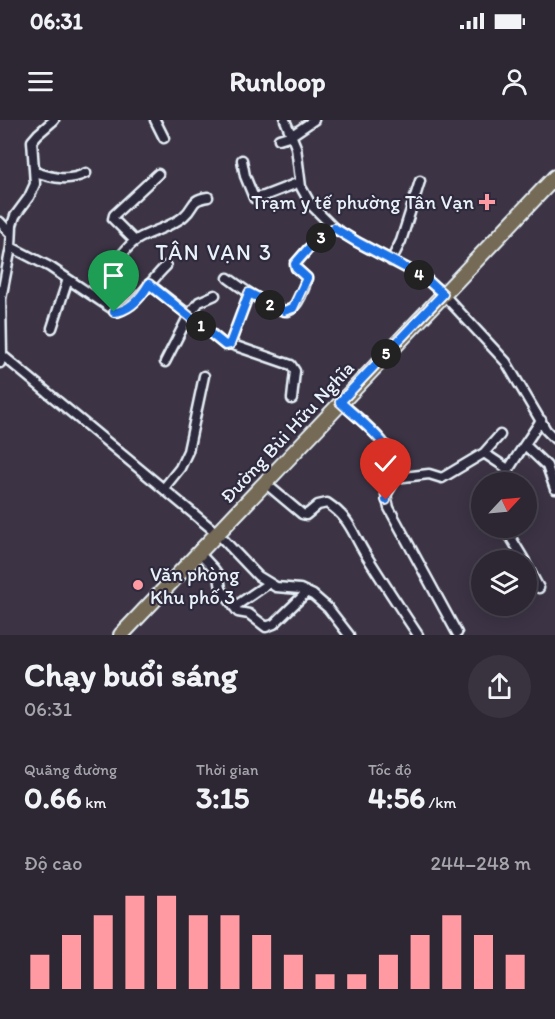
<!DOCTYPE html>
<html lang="vi">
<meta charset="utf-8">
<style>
:root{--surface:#2d2734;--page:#393340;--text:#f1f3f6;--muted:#a7a5ac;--line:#48444f;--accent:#ff9aa2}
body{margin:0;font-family:Itim,sans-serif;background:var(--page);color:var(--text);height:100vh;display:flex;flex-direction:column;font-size:22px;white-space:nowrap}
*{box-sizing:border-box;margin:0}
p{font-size:20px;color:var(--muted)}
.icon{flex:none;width:33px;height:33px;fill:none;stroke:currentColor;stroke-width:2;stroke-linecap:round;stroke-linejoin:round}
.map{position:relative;height:515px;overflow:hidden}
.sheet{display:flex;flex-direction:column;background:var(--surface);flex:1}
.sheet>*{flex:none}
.needle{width:39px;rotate:64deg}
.buttons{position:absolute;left:471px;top:352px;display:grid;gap:12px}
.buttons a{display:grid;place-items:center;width:66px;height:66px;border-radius:50%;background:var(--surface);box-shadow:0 3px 15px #0003,0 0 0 2px var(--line);font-size:30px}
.pin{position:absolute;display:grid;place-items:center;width:51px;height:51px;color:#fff;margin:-62px -26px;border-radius:50% 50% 50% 0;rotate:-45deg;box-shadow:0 0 6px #0007}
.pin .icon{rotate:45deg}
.km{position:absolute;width:30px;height:30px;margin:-15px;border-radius:50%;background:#222;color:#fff;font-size:16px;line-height:30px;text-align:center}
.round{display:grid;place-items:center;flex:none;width:63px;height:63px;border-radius:32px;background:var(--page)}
.headline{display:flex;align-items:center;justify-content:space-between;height:102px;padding:0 24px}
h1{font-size:33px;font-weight:700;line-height:45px}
.metrics{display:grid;grid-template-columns:repeat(3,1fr);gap:9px;height:102px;padding:6px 24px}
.metrics div{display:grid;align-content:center}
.metrics b{font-size:30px;font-weight:700}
.metrics small{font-size:16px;font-weight:400}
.metrics p{font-size:16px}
.chart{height:168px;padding:12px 24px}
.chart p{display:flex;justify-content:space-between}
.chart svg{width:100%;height:108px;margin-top:6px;stroke:var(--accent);stroke-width:6}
.status{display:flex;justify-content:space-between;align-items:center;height:42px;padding:0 30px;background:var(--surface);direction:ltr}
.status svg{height:16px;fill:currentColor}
header{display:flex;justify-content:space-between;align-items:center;height:78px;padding:0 24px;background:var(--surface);font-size:27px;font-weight:700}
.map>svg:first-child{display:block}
</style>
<div class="status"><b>06:31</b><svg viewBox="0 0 49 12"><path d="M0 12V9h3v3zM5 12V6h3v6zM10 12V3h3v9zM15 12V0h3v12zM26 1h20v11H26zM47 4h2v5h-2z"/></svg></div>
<header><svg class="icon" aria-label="menu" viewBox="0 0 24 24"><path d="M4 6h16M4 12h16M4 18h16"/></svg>Runloop<svg class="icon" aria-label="person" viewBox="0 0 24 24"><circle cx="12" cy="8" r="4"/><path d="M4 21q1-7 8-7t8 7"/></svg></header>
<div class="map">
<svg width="555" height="515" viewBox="0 0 555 515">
<rect width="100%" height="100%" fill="#3c3445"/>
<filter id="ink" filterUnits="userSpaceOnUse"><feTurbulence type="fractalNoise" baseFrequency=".0167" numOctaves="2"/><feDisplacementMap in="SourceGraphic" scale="12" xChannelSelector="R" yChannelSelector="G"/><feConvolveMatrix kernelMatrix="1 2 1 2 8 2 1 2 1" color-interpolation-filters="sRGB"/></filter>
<g filter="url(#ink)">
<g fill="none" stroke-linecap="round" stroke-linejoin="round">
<g stroke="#e8f1f8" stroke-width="13">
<path id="minor" d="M 155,0 L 164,18
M 285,0 L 296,27 L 301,67 L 311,85 L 334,108 L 357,122 L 425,158 L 443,174 L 506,242 L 546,310 L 555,319
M 279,19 L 292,15 L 314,0
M 242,40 L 245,56 L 254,78 L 264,76 L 300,62
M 35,52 C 54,58 68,62 86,53
M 0,102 L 11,114
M 135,121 L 113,99 L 114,95 L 158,54
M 11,127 L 50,147 L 117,192 C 141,181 148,163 166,146
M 391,141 L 401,121 L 420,61
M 228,158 C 239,166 275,193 288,191 C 298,188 305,167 307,158 L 296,148 L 295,144 L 308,129 L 334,108
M 149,164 L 189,195 L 199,182 L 215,175
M 96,177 C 106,160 121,129 138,119 C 150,112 175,105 184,96 C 196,86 189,80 208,77
M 52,208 L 68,159
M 230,224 L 291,245 L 295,251 L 292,279
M 2,235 L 218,414 L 258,456 L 276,467 L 300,469 L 313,475 L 328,488 L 349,515
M 165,242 L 189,195 L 225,225 L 230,224 L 249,173
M 0,243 L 2,235 L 1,179 L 11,127 L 12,105 L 15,96 L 29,77 L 35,64 L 32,21 L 38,14 L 54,0
M 340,282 C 358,298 402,330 395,358 C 394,363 389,370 386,375 L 389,388 L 457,513
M 526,326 L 547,346 L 555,369
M 484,333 L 500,315
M 395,358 L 429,354 L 442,358 L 484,333 L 508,349
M 265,363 L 302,394 L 306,395 L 318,385 L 327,383 C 351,399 352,413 366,435 C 383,462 400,488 418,515
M 501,363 C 512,341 528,321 541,300
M 164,368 L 180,348 L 188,331 L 204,256
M 505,408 L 525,441
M 200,434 L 214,449 L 219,456 L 221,469 L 238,492 L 249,494 L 266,507 L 274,504 L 307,472
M 526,444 L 539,468
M 234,487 L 269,463"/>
</g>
<g stroke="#e8f1f8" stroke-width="18">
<path id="primary" d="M 121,515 L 555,57"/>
</g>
<use href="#minor" stroke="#2f2a3d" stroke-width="8"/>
<use href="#primary" stroke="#756a55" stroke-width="14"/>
</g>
</g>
<g fill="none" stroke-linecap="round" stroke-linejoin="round" filter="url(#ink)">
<g stroke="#fff" stroke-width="12">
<path id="route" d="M 114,192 C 130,191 142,176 149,164 L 225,225 L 230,224 L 249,173 L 284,191 L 293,188 L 307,158 L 296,148 L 295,144 L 308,129 L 334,108 L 357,122 L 425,158 L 443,174 L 340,282 C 358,299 398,327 395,354 C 394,364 386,370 386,380"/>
</g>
<use href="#route" stroke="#1a73e8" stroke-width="8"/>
</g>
<g fill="#ff9aa2" stroke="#2f2a3d" stroke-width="2">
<path d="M484 73h6v6h6v6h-6v6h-6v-6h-6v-6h6z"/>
<circle cx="138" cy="465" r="6"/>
</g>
<g text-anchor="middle" stroke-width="4.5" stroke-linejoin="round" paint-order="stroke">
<g font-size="20" fill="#e8f1f8" stroke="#2f2a3d" text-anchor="end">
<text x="474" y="89">Trạm y tế phường Tân Vạn</text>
<text x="150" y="461" text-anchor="start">Văn phòng<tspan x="150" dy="23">Khu phố 3</tspan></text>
</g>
<g font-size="20" fill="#e8f1f8" stroke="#2f2a3d">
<text transform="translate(287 312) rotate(-47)" y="7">Đường Bùi Hữu Nghĩa</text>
</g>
<g font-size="22" letter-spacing="1.5" fill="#e8f1f8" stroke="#2f2a3d">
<text x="214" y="140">TÂN VẠN 3</text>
</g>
</g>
</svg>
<div class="buttons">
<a><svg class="needle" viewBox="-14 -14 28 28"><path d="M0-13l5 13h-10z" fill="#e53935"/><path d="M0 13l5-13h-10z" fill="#a7a5ac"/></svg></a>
<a><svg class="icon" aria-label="layers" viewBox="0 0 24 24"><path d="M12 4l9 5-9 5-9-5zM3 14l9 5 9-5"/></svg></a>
</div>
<div class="pin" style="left:114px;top:192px;background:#1e9e55"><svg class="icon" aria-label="arrive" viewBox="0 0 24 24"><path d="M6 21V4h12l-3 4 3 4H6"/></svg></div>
<div class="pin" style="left:386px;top:380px;background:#d93025"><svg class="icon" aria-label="check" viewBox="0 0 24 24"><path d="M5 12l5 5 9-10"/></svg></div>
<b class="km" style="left:201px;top:206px">1</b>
<b class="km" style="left:270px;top:185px">2</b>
<b class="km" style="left:321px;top:118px">3</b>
<b class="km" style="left:419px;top:155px">4</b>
<b class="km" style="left:386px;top:234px">5</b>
</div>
<section class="sheet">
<div class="headline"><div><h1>Chạy buổi sáng</h1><p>06:31</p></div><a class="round"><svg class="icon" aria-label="share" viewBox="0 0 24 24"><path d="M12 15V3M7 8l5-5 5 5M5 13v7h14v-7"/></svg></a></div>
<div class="metrics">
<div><p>Quãng đường</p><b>0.66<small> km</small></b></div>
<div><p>Thời gian</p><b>3:15</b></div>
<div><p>Tốc độ</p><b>4:56<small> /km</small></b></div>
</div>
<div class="chart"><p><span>Độ cao</span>244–248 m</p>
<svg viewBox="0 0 160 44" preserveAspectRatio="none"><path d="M5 44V30M15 44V22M25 44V14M35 44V6M45 44V6M55 44V14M65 44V14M75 44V22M85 44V30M95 44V38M105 44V38M115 44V30M125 44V22M135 44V14M145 44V22M155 44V30"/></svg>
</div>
</section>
